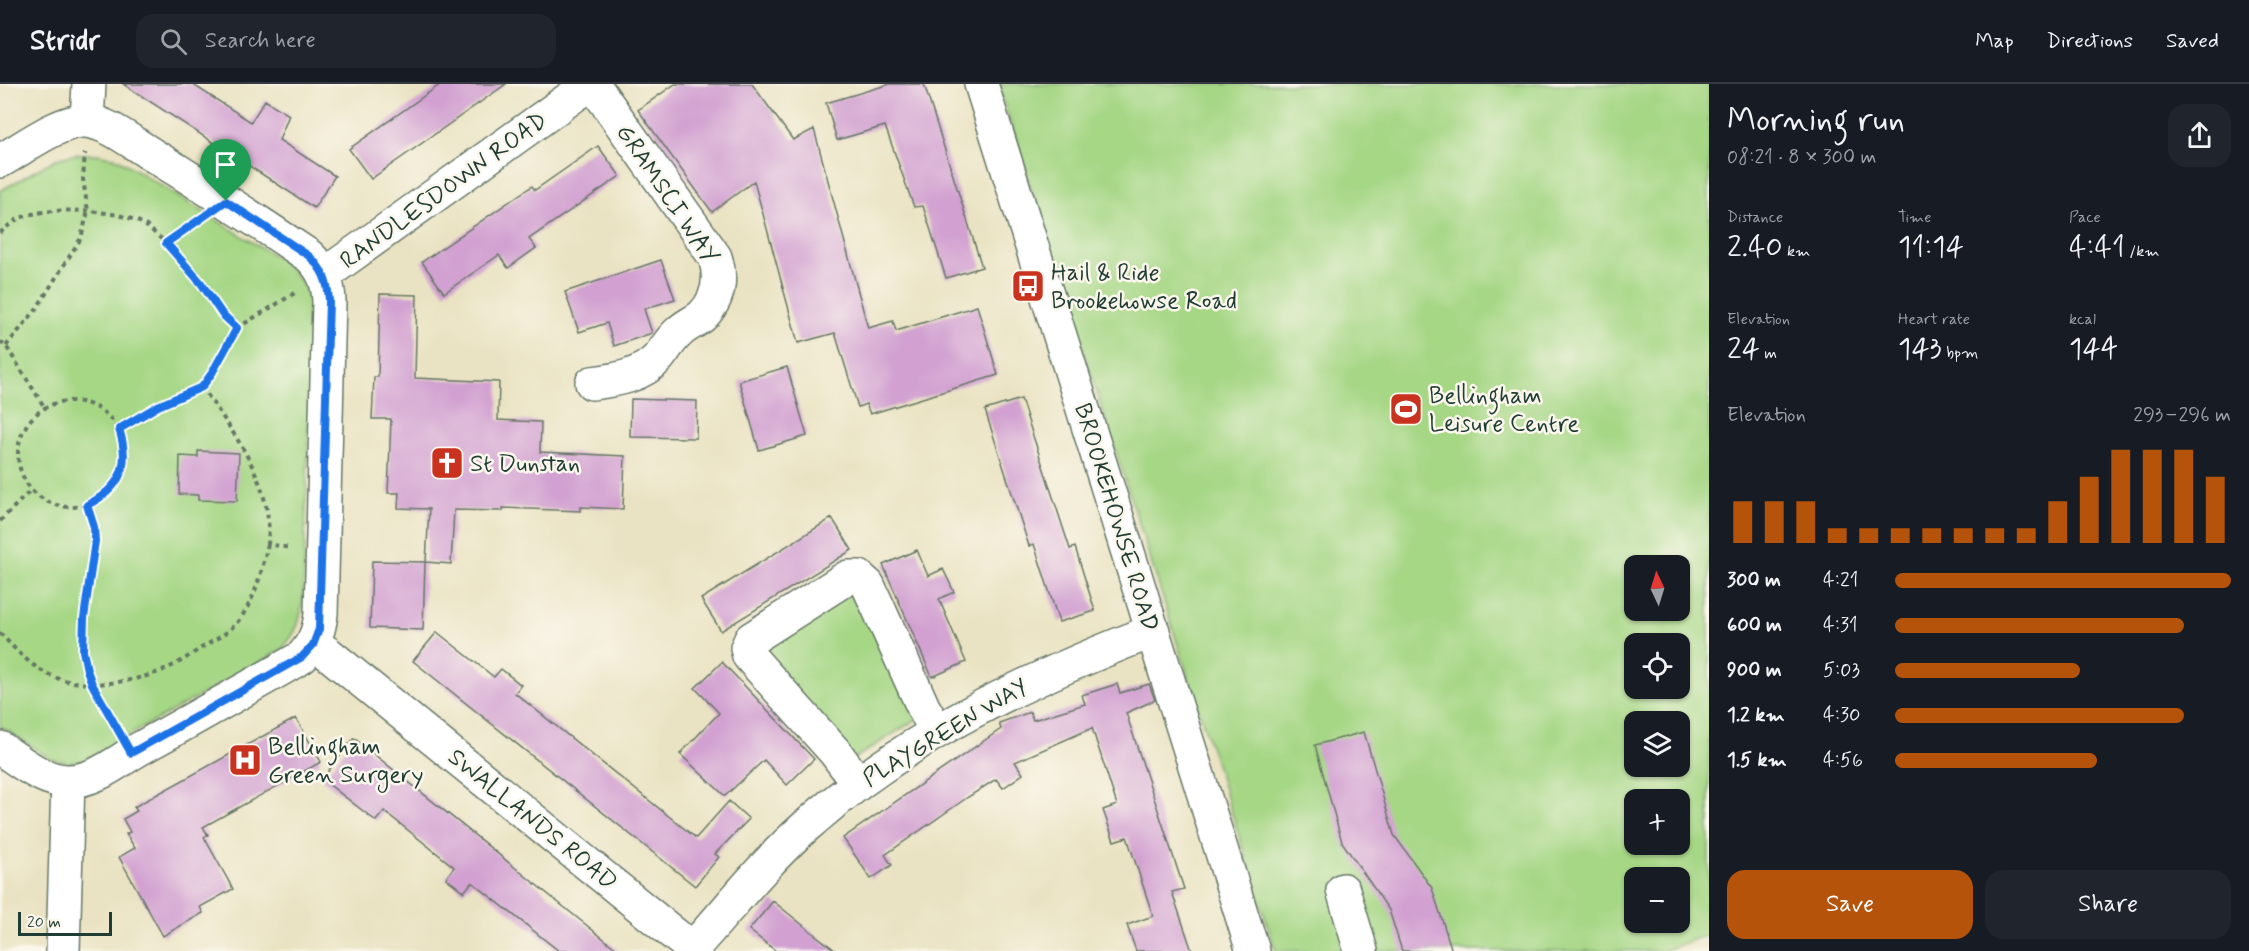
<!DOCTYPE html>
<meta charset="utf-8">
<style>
:root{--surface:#171b24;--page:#20242c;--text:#f1f3f6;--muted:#9ea1a6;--line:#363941;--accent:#b45309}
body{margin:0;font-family:Mynerve,sans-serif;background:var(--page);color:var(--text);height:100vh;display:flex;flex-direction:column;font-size:22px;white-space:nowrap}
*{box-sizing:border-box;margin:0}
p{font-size:20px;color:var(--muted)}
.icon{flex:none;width:33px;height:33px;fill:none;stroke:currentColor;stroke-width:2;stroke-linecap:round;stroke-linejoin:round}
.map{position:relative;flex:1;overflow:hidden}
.drawer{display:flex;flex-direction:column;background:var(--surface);width:540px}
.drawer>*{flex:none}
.needle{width:39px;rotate:356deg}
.fabs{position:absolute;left:1624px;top:471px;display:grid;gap:12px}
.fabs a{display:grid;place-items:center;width:66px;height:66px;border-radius:12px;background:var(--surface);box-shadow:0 2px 4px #0004;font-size:30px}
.scale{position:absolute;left:18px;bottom:15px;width:94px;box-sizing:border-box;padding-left:6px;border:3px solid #1f3d34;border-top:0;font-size:16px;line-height:21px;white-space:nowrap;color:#1f3d34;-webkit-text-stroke:4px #fbf7ec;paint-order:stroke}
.pin{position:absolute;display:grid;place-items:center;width:51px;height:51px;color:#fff;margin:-62px -26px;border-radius:50% 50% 50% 0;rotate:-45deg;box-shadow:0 0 6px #0007}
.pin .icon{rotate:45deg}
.round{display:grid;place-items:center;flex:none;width:63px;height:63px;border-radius:18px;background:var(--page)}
.headline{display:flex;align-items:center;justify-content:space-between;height:102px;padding:0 18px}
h1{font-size:33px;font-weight:600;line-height:45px}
.stats{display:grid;grid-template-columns:repeat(3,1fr);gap:9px;height:102px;padding:6px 18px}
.stats div{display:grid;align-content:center}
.stats b{font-size:30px;font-weight:600}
.stats small{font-size:16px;font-weight:400}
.stats p{font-size:16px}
.chart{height:168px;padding:12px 18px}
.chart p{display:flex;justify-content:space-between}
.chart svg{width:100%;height:108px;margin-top:6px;stroke:var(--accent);stroke-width:6}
.action{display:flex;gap:12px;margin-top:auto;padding:12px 18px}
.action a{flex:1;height:69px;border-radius:18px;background:var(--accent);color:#fff;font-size:24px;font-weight:600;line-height:69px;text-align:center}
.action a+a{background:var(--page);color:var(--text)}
ul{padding:0 18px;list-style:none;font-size:20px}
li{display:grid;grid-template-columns:96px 72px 1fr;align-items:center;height:45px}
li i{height:15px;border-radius:8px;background:var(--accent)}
header{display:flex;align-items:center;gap:36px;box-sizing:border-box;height:84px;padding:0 30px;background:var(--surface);border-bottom:2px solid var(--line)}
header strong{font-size:28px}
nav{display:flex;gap:33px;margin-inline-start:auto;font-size:21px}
.search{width:420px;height:54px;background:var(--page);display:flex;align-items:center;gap:15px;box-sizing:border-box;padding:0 21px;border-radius:18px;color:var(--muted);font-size:22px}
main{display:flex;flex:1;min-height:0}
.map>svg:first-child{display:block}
</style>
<header>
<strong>Stridr</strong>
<div class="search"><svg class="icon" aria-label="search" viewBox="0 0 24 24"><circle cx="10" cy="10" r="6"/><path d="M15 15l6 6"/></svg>Search here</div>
<nav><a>Map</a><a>Directions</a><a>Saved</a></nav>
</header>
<main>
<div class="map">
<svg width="1709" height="867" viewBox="0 0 1709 867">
<rect width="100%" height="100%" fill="#fbf7ec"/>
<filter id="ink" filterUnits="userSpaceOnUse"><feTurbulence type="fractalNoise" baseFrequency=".0167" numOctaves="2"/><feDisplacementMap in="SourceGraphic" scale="12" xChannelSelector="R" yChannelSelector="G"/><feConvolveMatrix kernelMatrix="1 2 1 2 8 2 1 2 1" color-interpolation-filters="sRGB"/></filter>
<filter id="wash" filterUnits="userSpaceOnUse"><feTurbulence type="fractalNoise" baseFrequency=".008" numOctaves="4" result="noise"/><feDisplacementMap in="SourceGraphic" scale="24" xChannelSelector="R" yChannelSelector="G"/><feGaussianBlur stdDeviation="1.35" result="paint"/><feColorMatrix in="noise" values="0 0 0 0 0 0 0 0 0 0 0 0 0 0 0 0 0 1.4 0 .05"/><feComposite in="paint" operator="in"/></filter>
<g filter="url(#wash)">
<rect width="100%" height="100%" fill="#eae3c3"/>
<path fill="#a6d785" stroke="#628a5c" stroke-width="1.5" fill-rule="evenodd" d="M 998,0 L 1709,0 L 1709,850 L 1664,867 L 1276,867 ZM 1635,482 L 1680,482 L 1680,526 L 1635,526 ZM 1635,560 L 1680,560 L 1680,604 L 1635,604 ZM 1635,638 L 1680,638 L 1680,682 L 1635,682 ZM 1635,716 L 1680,716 L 1680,760 L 1635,760 ZM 1635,794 L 1680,794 L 1680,838 L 1635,838 Z
M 77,70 L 98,70 L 118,75 L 281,176 C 302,197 310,206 312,236 L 303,514 C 300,538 298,547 281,566 L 85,676 L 69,679 L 51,675 L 0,642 L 0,107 L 56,75 Z
M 848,499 L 920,633 L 852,676 L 757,557 Z"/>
<g id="blocks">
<path fill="#d2a1d1" d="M 123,0 L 192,0 L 251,38 L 265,16 L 289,31 L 279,56 L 335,92 L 314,124 Z
M 441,0 L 506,0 L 371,95 L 349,65 Z
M 675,0 L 752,0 L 793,56 L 814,45 L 868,244 L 893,237 L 896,247 L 977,222 L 998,291 L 870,330 L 866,320 L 858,323 L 835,249 L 798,259 L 754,97 L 712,128 L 638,26 Z
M 890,0 L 924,0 L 982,183 L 946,194 L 923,122 L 914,123 L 885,42 L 837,56 L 826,19 Z
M 598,62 L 620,92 L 529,155 L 536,164 L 508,184 L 499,171 L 444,209 L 422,178 L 532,102 L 535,106 Z
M 661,176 L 675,215 L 644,225 L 652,249 L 614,262 L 607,239 L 579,248 L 565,208 Z
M 380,210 L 417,211 L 415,294 L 499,298 L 498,336 L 541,338 L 540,368 L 625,372 L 623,425 L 581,423 L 581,427 L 503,424 L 503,427 L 454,426 L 451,480 L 426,478 L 429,425 L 398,424 L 399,409 L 388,409 L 391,335 L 372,335 L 374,293 L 378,293 Z
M 787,283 L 807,352 L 759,366 L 739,297 Z
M 631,315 L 697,317 L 696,354 L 630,353 Z
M 1021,315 L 1070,465 L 1075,463 L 1095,527 L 1059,538 L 1034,460 L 1029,462 L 985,326 Z
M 198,367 L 239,369 L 237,417 L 198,416 L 198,411 L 179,410 L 180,372 L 198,373 Z
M 832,434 L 852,466 L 721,547 L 701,515 Z
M 917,466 L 928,492 L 943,485 L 954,508 L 939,515 L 966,578 L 932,593 L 883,481 Z
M 372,477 L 425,478 L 423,546 L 370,544 Z
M 437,548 L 494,593 L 501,585 L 521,601 L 515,609 L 696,754 L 729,717 L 749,735 L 715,770 L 719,773 L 695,802 L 413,577 Z
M 722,578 L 814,675 L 787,701 L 764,676 L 725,712 L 680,670 L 719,629 L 695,604 Z
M 1117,600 L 1120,609 L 1149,600 L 1155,616 L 1126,629 L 1184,805 L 1172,808 L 1192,867 L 1136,867 L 1127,841 L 1153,832 L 1127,753 L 1114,757 L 1103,726 L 1117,721 L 1092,644 L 1015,678 L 1023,690 L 1003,704 L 996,695 L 968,713 L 885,771 L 892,781 L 871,795 L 843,754 L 1001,645 L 999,639 L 1030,628 L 1033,636 L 1085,620 L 1082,611 Z
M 296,634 L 321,678 L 203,743 L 208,751 L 204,753 L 233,805 L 200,823 L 203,829 L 163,852 L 119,773 L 135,764 L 126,750 L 130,748 L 123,735 L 137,727 L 134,723 Z
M 1364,648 L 1394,751 L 1432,804 L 1452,867 L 1402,867 L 1389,826 L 1342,758 L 1315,661 Z
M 354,654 L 580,836 L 619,867 L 559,867 L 472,798 L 464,808 L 446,794 L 454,783 L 384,727 L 376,737 L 322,695 Z
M 773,817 L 799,838 L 836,867 L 776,867 L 749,846 Z"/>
</g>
</g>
<g filter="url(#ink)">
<use href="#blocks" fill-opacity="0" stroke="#676" stroke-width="1.5"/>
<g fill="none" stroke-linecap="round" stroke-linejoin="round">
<g stroke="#676" stroke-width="36">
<path id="minor" d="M 981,0 L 1253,867
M 87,37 L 89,0
M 0,77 C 22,65 61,35 86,37 C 109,39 132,59 151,70 C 205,103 257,137 309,172 C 323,185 328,198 329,217 L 321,530 C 319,548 314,559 302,573 C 248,604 194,635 139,665 C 116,678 97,696 69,697 C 44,698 21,678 0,664
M 324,191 L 590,0
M 592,299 C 617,296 642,292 659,273 C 666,264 671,255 679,248 C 686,241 695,238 702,232 C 719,215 722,195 715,173 L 593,0
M 313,561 L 326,568 L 695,867
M 858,699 L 835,668 L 749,572 L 747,564 L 751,555 L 848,493 L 859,493 L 868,501 L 924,625 L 937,647
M 1343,806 L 1361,867
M 63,867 L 68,697
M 690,867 C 728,826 762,781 805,743 C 907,652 1026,596 1153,547"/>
</g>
<path stroke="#676" stroke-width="4" stroke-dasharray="4.5 4.5" stroke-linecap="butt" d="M 197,137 L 166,159 L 201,199 L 222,229 L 237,244
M 0,149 C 7,143 14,136 23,133 C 49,122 121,125 145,141 C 152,146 159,153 166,159
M 0,258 L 6,262 L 45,324
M 6,262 L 35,227 L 81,154 L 88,127 L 83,95 L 85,69
M 202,303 C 234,350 274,399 268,460 L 290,464
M18 370a53 53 0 1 1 106 0a53 53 0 1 1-106 0Z
M 119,346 L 158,322 L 202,303 L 212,289 L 237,244 L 295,209
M 87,421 L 94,443 L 95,457 L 84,534 L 83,567 L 87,586 L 92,600 L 115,643
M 0,437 L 31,406
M 0,549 C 16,566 31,583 52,592 C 85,607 141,598 172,582 C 183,577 193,569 203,563 C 218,554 232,547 242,532 C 257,510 262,485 268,460"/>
<use href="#minor" stroke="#fff" stroke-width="33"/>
</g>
</g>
<g fill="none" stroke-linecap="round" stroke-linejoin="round" filter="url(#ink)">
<g stroke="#fff" stroke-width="12">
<path id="route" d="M 226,117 L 309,172 C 323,185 328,198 329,217 L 319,545 L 313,561 L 302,573 L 131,669 L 92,600 L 87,586 L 83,567 L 84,534 L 95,457 L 94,443 L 87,421 C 121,404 131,381 119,345 L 158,322 L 202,303 L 212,289 L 237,244 L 222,230 L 201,199 L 166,159 Z"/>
</g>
<use href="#route" stroke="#1a73e8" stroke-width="8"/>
</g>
<defs>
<g id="bus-square" transform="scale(1.725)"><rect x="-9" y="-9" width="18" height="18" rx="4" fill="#c8321e" stroke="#fbf7ec"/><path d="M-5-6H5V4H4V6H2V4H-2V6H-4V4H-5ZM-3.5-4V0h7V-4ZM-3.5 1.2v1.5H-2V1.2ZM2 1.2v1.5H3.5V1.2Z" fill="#fff"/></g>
<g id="stadium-square" transform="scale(1.725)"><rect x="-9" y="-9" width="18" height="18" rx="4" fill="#c8321e" stroke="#fbf7ec"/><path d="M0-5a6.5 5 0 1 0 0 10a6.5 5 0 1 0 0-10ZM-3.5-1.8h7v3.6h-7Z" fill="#fff"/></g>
<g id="church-square" transform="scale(1.725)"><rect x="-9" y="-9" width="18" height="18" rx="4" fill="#c8321e" stroke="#fbf7ec"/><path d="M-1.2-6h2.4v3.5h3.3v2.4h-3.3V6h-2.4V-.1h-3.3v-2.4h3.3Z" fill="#fff"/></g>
<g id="hospital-square" transform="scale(1.725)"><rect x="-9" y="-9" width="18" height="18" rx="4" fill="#c8321e" stroke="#fbf7ec"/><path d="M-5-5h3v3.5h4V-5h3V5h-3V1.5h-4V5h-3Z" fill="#fff"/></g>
</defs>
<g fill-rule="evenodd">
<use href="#bus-square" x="1028" y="202"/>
<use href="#stadium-square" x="1406" y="325"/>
<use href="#church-square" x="447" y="379"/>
<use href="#hospital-square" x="245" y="676"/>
</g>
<g text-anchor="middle" stroke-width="5" stroke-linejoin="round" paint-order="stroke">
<g font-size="24" fill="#1f3d34" stroke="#fbf7ec">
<text transform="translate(443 106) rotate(-36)" y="8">RANDLESDOWN ROAD</text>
<text transform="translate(668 110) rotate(56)" y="8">GRAMSCI WAY</text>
<text transform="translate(1117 433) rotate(73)" y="8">BROOKEHOWSE ROAD</text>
<text transform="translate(945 648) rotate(-31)" y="8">PLAYGREEN WAY</text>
<text transform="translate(533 735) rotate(39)" y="8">SWALLANDS ROAD</text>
</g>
<g font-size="24" fill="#1f3d34" stroke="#fbf7ec" text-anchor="start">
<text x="1051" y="196">Hail &amp; Ride<tspan x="1051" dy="28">Brookehowse Road</tspan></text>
<text x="1429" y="319">Bellingham<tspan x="1429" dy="28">Leisure Centre</tspan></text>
<text x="470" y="387">St Dunstan</text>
<text x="268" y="670">Bellingham<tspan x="268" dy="28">Green Surgery</tspan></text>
</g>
</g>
</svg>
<div class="fabs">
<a><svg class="needle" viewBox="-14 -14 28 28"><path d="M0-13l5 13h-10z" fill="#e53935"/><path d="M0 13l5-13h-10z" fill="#9ea1a6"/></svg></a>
<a><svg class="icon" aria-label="locate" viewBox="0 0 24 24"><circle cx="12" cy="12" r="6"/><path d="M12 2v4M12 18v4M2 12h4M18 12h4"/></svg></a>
<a><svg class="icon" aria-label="layers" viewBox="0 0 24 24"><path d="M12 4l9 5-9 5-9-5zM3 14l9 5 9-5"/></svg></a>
<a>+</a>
<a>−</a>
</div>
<div class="scale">20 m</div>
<div class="pin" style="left:226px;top:117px;background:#1e9e55"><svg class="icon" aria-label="arrive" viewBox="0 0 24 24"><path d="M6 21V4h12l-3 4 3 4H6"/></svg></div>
</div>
<section class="drawer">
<div class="headline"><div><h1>Morning run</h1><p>08:21 · 8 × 300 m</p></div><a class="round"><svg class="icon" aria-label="share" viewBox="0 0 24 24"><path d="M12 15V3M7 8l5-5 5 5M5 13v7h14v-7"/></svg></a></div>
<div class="stats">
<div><p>Distance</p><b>2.40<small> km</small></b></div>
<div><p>Time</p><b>11:14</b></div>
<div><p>Pace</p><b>4:41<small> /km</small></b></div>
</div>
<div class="stats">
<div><p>Elevation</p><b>24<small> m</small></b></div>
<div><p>Heart rate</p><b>143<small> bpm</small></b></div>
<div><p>kcal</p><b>144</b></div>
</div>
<div class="chart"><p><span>Elevation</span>293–296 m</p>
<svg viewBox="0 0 160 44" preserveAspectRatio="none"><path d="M5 44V27M15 44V27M25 44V27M35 44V38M45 44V38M55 44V38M65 44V38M75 44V38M85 44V38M95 44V38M105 44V27M115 44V17M125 44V6M135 44V6M145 44V6M155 44V17"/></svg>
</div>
<ul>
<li><b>300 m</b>4:21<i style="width:100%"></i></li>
<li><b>600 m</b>4:31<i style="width:86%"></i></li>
<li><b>900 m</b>5:03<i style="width:55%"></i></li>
<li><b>1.2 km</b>4:30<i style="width:86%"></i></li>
<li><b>1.5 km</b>4:56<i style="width:60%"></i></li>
</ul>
<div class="action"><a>Save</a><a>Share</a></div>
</section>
</main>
